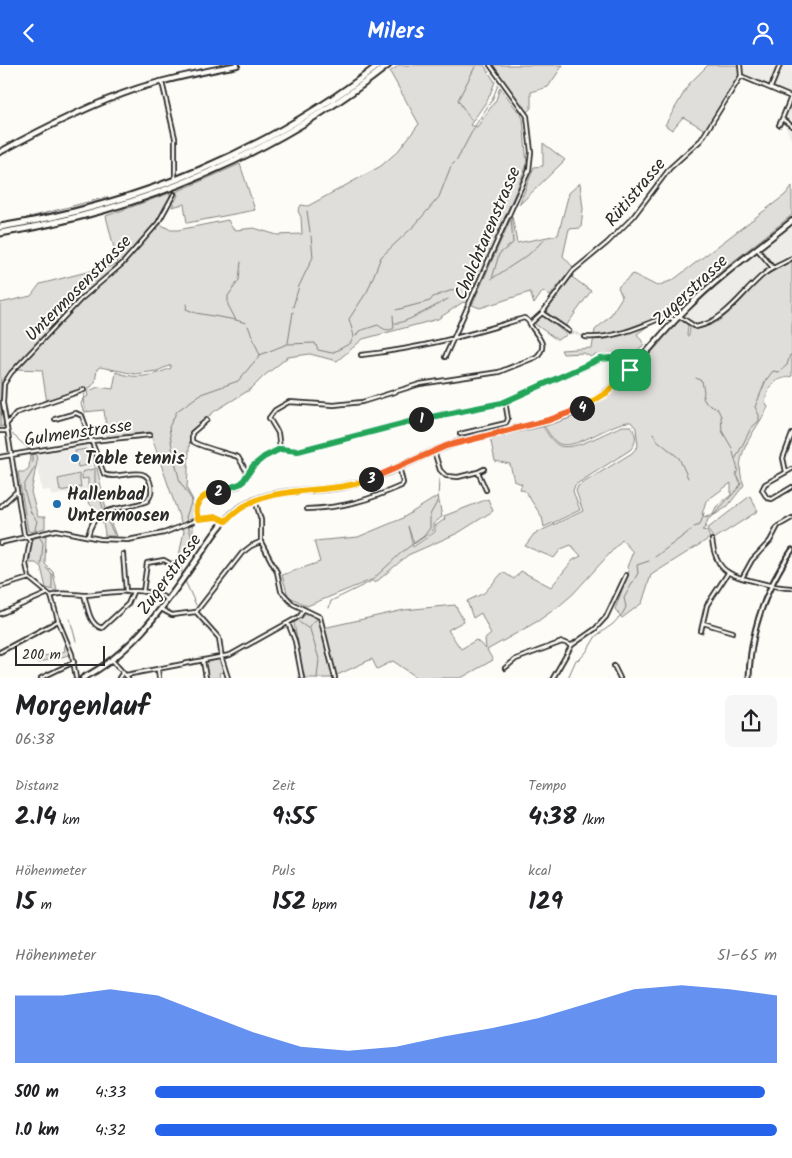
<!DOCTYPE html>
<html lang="de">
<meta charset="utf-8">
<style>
:root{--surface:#fff;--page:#f6f6f6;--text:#202124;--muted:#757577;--accent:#2563eb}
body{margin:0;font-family:Kalam,sans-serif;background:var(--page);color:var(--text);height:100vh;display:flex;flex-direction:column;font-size:19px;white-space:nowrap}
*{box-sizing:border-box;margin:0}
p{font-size:16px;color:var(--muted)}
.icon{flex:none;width:28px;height:28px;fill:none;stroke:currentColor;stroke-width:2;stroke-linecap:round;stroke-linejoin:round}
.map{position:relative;height:613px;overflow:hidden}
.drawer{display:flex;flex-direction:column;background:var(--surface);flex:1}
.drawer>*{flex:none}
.scale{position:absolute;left:15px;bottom:12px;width:90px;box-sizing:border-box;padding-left:5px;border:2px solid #2b2b2b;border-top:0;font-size:14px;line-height:18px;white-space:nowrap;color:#2b2b2b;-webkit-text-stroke:4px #fdfcf7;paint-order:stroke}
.pin{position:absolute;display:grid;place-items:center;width:42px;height:42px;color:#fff;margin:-21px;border-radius:10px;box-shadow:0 2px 8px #0006}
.km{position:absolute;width:25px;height:25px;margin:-12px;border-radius:50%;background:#222;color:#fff;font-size:14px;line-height:25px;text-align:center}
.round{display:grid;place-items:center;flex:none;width:52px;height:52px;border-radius:8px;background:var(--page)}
.overview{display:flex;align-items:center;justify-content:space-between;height:85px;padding:0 15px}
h1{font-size:28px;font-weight:700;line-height:38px}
.stats{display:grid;grid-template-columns:repeat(3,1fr);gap:8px;height:85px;padding:5px 15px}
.stats div{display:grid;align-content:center}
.stats b{font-size:25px;font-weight:700}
.stats small{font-size:14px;font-weight:400}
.stats p{font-size:14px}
.chart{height:140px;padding:10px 15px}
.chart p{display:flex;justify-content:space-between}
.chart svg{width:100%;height:90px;margin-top:5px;fill:var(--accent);opacity:.7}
ul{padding:0 15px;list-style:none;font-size:16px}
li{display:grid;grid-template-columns:80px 60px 1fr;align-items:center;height:38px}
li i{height:12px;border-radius:6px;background:var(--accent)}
header{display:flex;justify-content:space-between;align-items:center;height:65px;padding:0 15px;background:var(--accent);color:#fff;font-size:22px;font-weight:700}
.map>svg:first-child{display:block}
</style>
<header><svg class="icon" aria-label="back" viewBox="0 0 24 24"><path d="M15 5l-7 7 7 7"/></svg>Milers<svg class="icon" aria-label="person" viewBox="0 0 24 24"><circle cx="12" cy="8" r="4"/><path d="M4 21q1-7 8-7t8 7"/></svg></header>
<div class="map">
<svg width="792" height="613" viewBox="0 0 792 613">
<rect width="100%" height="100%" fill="#fdfcf7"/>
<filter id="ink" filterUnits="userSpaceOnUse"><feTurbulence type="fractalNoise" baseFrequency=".02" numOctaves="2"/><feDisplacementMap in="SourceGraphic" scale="10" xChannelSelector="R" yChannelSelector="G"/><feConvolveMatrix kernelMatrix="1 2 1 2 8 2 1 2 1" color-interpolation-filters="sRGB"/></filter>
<g filter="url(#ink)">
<path fill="#edece8" d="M 740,0 L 792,0 L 792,76 L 782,54 L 791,32 L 741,11 Z
M 792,161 L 792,191 L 766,206 L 716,252 L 699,260 L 691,258 L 684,252 L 709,227 Z
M 88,378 L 93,407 L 91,423 L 52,431 L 50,425 L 42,426 L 35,389 Z"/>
<path fill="#dfdeda" stroke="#858482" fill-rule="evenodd" d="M 399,0 L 484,0 L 495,17 L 488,34 L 470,60 L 477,62 L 496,35 L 500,22 L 523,53 L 527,100 L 468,239 L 463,237 L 438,254 L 363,274 L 337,296 L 310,289 L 288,292 L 264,311 L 251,324 L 215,346 L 190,366 L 187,424 L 193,435 L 193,474 L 177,500 L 184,466 L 150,367 L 107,372 L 104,345 L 85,347 L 83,334 L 88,331 L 87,327 L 98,322 L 113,324 L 116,307 C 136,315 152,311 171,303 L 171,300 L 157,306 L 135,309 L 100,302 L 97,304 L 95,317 L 91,322 L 47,338 L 42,305 L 16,304 L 81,234 L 122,199 L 158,158 L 171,165 L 178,165 L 228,155 L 232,163 L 236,165 L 254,163 L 277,170 L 302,169 L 301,152 L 298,146 L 301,140 L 308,141 L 381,101 L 398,86 L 419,59 L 390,7 Z
M 492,0 L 563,0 L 548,22 L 531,27 L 531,43 L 526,48 Z
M 708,0 L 740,0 L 741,11 L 707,66 L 683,52 L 672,65 L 665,60 L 689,19 Z
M 543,78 L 565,95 L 519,140 L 534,102 L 543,101 Z
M 240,99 L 255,145 L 187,158 L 184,139 L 172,142 L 178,130 L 176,127 Z
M 580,118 L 583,144 L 581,163 L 569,164 L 563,191 L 573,202 L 550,231 L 543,226 L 534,239 L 530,227 L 480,243 L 472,240 L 512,151 L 517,178 L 558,170 L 569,128 Z
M 792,121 L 792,150 L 697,225 L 637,269 L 644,279 L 625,298 C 615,292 602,286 591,292 L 584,288 L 563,289 L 561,285 L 592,283 L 595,265 L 610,251 L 622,232 L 618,222 L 633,209 L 657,221 L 673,215 L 785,130 Z
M 170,128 L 170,133 L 156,157 L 115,203 L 78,233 L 37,280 L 1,316 L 7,360 L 0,362 L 0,238 L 31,231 L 40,219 L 118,199 L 106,151 Z
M 107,132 L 111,134 L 25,155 L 26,153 Z
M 792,196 L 792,311 C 772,316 771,316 765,336 L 768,342 C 755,368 731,390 744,420 L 727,442 L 708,454 L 705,463 L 702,465 L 707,466 L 710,473 L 651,510 L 642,538 L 622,553 L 615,544 L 629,506 L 627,502 L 633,487 L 622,475 L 573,529 L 559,541 L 538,556 L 487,585 L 493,595 L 461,613 L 418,613 L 393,596 L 377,604 L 372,594 L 335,611 L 335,613 L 304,613 L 294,558 L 308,548 L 319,553 L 323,563 L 404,545 L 455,540 L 464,556 L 448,565 L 461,584 L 476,575 L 486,584 L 485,574 L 491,569 L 481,548 L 473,553 L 467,536 L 484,528 L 503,507 L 514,514 L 521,506 L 551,522 L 573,495 L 581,491 L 571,480 L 561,484 L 554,493 L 525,481 L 534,469 L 583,446 L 576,426 L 578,421 L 632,388 L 638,381 L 636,363 L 631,357 C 612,355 572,390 556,377 C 551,373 548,366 544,361 L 579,349 L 617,323 L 679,256 L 682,255 L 688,260 L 687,271 L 689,271 L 690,262 C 726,268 745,223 771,207 C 778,203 785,200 792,196 ZM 731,418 L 731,430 L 716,442 L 713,449 L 705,452 L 702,449 L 706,436 Z
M 572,212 L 591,226 L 566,261 L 546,247 Z
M 540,250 L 543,250 L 567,270 L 557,275 L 535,259 L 536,254 Z
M 542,361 C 547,367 552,378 560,381 C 576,386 607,366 623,361 L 631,361 C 637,369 637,378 630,385 L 575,420 L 573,426 L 580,445 L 544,462 L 542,452 L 525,426 L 520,424 L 522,419 L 514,416 L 510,399 L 495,396 L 490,372 Z
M 86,384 L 89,400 L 78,402 L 75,386 Z
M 36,389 L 37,397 L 31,427 L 38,452 L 45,452 L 45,463 L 30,467 L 28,466 L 18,407 L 24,407 L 29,403 L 30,390 Z
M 97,403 L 107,448 L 116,471 L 105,471 C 105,456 97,447 88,437 L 93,429 L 88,425 L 88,413 L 82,414 L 82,407 Z
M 79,409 L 81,422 L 60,426 L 58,414 Z
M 438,431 L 442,452 L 433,459 L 433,466 L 414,479 L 408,461 L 413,482 L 435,467 L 435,461 L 445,454 L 444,451 L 488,434 L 493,446 L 458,468 L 408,490 L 375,518 L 371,515 L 307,541 L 288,531 L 282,510 L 320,497 L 314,476 L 358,472 L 401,454 Z
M 750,431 L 758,446 L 714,474 L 707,464 Z
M 46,470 L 45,499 L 53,507 L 57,526 L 46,523 L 41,502 L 36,498 L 30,498 L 31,474 Z
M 66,580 L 70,589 C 57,595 50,593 38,598 L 34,592 L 52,590 L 65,586 L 64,581 Z
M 219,594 L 224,607 L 219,608 L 220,613 L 207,613 L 205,598 Z"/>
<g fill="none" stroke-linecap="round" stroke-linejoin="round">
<path stroke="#7e7d7b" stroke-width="1" d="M 471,55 L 458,35 L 476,0
M 475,61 L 492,35 L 498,20
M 307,146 L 310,167
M 241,197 L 239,215 L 228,231 L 228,240 L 236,255 L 246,258
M 493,213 L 528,190 L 544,175
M 492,214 L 499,189 L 513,178 L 511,153
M 187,239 L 186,244 L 196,248 L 236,255
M 293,242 L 299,221 L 313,192 L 311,171
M 396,245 L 430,236 L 433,232 L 472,218
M 395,258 C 401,261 438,239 448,234
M 248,261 L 260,290
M 356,271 L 359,266 L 378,260 C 383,264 388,267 394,263 L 393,250
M 288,278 L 293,247
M 350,279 L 354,271 L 349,254 L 368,225 L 381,192 L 415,160 L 439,132 L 451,101 L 457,95 L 474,63
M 696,313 L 702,316 L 704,327 L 703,333 L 706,338 L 717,343 L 721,351 L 722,366 L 732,383
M 85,329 L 81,339 L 89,363
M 0,347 L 5,358
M 653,368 L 657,375 L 679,393 L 688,413
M 12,369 L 29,384
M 90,379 L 95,402
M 736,393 L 751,363 L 759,356 L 759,350 L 755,342 L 766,315 L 773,306 L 779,307 L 787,300 L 790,290 L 792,290
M 32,398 L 32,391
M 35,402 L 24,420 L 24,425 L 31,448 L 37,456 L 35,464 L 43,478 L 41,500
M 95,405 L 95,417 L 103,443
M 105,451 L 114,469
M 706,451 L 715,449 C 723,438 733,431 741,419 L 736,409 L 738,405 L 733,387
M 694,462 L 700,460 L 704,448
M 655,492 L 691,465
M 46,503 L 52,509 L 52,523
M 182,508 L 180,491 L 186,487 L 188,478 L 192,474 L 186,452 L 192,435 L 180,417 L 173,389 L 169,362 L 177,346 L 201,329 L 238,316 L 260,290 L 287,279 L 315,278 L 318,285 L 332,288 L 349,279
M 185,516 L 196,540
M 329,543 L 331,536 L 370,517 L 402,487 L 424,471 L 430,463 L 430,450 L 438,435 L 439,414
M 70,554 L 76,576
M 299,557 L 309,564
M 317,613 L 319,594 L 309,561 L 318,553
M 568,613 L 576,595 L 580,594 L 587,586 L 596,571 L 613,559 L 623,548 L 626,542 L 624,533 L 638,508 L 637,500 L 649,496"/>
<path stroke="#d3d2ce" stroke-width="2.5" stroke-dasharray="2.5 1" stroke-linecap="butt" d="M 569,266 L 585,272"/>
<g stroke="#2b2b2b" stroke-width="6">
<path id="minor" d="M 741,11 L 791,32 L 782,54 L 792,61
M 162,17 L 175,73 L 175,112
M 771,22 L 780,0
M 779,60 L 782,54
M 757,184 L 773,203
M 542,248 L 569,266
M 679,251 L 696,262 C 726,256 743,226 764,209 C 773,202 783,199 792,193
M 531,258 L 542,248 L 573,206 L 607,178 L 633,152 L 670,103 L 701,75 L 741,11 L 740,0
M 585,272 C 614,274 640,262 666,251 L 675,255
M 445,292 L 529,105 L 531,87 L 527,51 L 490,0
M 55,354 L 76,348 L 82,351 L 104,409 C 119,417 147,396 151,421 C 152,428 151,431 147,436 C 122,447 95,437 88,471
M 207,355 L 192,368 L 192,376 C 197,381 230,389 238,392 L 248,409
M 6,360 L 16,348 L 84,325
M 0,366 L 7,366
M 460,369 L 506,358 L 508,354 L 505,336
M 280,384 L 278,368 L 269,353 L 275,345 L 289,337 L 334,340 L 362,337 L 420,319 L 499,307 L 536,292 C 550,280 537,272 531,261 C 529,257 529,255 524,253 C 470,270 418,284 361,290
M 434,386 L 440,405 L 446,411 L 458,412 L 478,407 L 486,425
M 0,392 L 92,376 L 150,370
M 792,404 L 765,419 L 762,425 L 767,433 L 772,434 L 792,422
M 478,407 L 484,404
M 786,407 L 783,393 L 792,369
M 255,435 L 261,455 L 261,477 L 277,507 L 281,526 L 293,539 L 320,552 L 335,613
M 0,442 L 16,427
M 307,444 C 342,443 369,435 401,421 L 403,418 L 399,401
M 198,454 L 197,441 L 202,433 L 239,421 L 256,398 L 271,388 L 280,384 L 298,386 L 419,354 L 502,338 L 600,295 L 611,293 L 630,305
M 712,475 C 716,507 729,510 757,517 C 768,520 780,523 792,523
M 0,478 L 56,465 L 100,474 L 128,475 L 164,468 L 202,453 L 217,452 L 226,455
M 123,489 L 126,527
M 742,513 L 752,495 L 770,476 L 778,461 L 792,453
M 0,522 L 29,513
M 143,527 L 147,498 L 164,495 L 173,500 L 175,498
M 84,530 C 88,542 89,560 102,563 L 128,539 L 133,527
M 51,531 C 61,526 75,530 86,530 C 109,528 148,520 167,534
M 161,544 L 172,550 L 196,547 L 242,488 L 251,481 L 260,477
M 196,547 L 219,573 L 222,594 L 228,613
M 0,549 L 46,529
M 288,558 L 295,576 L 302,613
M 703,558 L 733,567
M 701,566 L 707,540 L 728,508
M 0,587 L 58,556
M 112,595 L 128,613
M 203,596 L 206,613
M 614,601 L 620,613
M 505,603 L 516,594 L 562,577 L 571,580
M 158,605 L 159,613
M 126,610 L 230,590 L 300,551 L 304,544
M 41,613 L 74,597
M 76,613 L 72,589 L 58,555 L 51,531 L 29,513 L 26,499 L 30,476 L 24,469 L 3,338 L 4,319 L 11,308 L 81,234 L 122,199 L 158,158 L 174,129
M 119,613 L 123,607
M 553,613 L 572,580 L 595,564 L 606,552 L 626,510"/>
</g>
<g stroke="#2b2b2b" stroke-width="7">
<path id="tertiary" d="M 749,613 C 750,566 766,523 792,485"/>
</g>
<g stroke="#2b2b2b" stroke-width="8">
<path id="secondary" d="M 0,87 C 44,63 89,40 136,24 C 169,13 203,7 237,0
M 83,613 C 136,586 166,537 200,490 C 212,472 224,452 243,441 C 276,421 314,429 350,420 C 387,412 420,389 456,378 C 496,365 541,363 579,345 C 624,322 652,277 687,243 C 719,211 757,184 792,156"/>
</g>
<g stroke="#2b2b2b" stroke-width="9">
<path id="motorway" d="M 0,162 C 138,140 269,86 379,0
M 0,168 C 142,145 275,89 388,0"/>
</g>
<use href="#minor" stroke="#fdfcf7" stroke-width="2.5"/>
<use href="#tertiary" stroke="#fdfcf7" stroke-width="3"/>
<use href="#secondary" stroke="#fdfcf7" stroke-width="4"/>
<use href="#motorway" stroke="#fdfcf7" stroke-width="5"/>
</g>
</g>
<g fill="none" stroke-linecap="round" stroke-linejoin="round" filter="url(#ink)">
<g stroke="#fff" stroke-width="10">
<path id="split-1" d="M 421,354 L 502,338 L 600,294 L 611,293 L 630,305"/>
</g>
<g stroke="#fff" stroke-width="10">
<path id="split-2" d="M 218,427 L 242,418 L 253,401 L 264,392 L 280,384 L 298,386 L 421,354"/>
</g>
<g stroke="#fff" stroke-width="10">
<path id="split-3" d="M 218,427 C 203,429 193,437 198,454 L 217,452 L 226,456 C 265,414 323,433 371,414"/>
</g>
<g stroke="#fff" stroke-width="10">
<path id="split-4" d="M 371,414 L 446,381 L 549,355 L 582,343"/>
</g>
<g stroke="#fff" stroke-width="10">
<path id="split-5" d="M 582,343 L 606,328 L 630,305"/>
</g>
<use href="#split-1" stroke="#22a559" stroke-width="6"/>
<use href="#split-2" stroke="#22a559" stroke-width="6"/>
<use href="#split-3" stroke="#f5b400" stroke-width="6"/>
<use href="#split-4" stroke="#f0652b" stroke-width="6"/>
<use href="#split-5" stroke="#f5b400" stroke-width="6"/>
</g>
<g fill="#1f6fb2" stroke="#fdfcf7" stroke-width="2">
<circle cx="75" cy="393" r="5"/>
<circle cx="57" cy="439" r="5"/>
</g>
<g text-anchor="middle" stroke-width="4" stroke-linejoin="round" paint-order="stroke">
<g font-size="18" fill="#2b2b2b" stroke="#fdfcf7">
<text transform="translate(635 127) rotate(-50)" y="6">Rütistrasse</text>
<text transform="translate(487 168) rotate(-67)" y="6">Chalchtarenstrasse</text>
<text transform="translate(78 223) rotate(-45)" y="6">Untermosenstrasse</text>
<text transform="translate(690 225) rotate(-43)" y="6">Zugerstrasse</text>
<text transform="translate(78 367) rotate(-8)" y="6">Gulmenstrasse</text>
<text transform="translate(169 509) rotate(-54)" y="6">Zugerstrasse</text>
</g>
<g font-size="18" font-weight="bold" fill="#2b2b2b" stroke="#fdfcf7" text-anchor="start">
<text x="85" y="399">Table tennis</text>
<text x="67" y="435">Hallenbad<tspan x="67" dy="21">Untermoosen</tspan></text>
</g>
</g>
</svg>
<div class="scale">200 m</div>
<div class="pin" style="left:630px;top:305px;background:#1e9e55"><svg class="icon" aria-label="arrive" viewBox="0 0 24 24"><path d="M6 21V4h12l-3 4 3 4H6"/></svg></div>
<b class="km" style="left:421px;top:354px">1</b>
<b class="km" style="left:218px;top:427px">2</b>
<b class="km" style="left:371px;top:414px">3</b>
<b class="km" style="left:582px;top:343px">4</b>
</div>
<section class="drawer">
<div class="overview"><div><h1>Morgenlauf</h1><p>06:38</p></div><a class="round"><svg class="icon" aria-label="share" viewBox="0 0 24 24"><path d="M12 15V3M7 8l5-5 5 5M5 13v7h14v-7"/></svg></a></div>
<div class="stats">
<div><p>Distanz</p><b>2.14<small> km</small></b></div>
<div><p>Zeit</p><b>9:55</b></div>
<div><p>Tempo</p><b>4:38<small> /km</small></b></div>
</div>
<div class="stats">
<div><p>Höhenmeter</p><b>15<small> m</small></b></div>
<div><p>Puls</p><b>152<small> bpm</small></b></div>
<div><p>kcal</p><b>129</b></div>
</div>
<div class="chart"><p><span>Höhenmeter</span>51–65 m</p>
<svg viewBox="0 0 160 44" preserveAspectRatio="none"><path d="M0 44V11L10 11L20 8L30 11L40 20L50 29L60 36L70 38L80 36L90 31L100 27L110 22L120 15L130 8L140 6L150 8L160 11V44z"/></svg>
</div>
<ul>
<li><b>500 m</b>4:33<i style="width:98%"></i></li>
<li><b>1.0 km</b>4:32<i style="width:100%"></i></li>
</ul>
</section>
